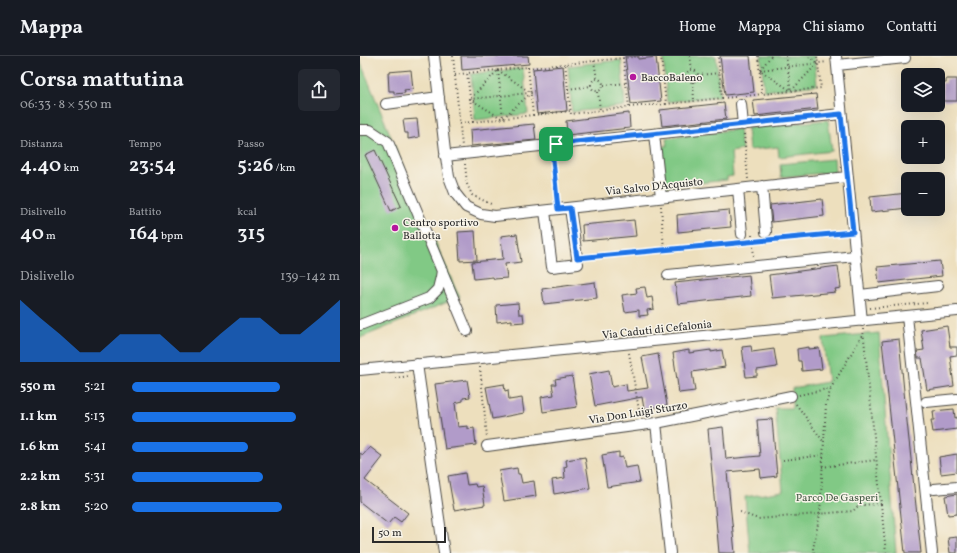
<!DOCTYPE html>
<html lang="it">
<meta charset="utf-8">
<style>
:root{--surface:#171b24;--page:#242831;--text:#f1f3f6;--muted:#9ea1a6;--line:#363941;--accent:#1a73e8}
body{margin:0;font-family:Vollkorn,serif;background:var(--page);color:var(--text);height:100vh;display:flex;flex-direction:column;font-size:15px;white-space:nowrap}
*{box-sizing:border-box;margin:0}
p{font-size:13px;color:var(--muted)}
.icon{flex:none;width:22px;height:22px;fill:none;stroke:currentColor;stroke-width:2;stroke-linecap:round;stroke-linejoin:round}
.map{position:relative;flex:1;overflow:hidden}
.side{display:flex;flex-direction:column;background:var(--surface);width:360px}
.side>*{flex:none}
.buttons{position:absolute;left:541px;top:12px;display:grid;gap:8px}
.buttons a{display:grid;place-items:center;width:44px;height:44px;border-radius:6px;background:var(--surface);box-shadow:0 4px 16px #0002;font-size:20px}
.scale{position:absolute;left:12px;bottom:10px;width:74px;box-sizing:border-box;padding-left:4px;border:2px solid #2b2b2b;border-top:0;font-size:11px;line-height:14px;white-space:nowrap;color:#2b2b2b;-webkit-text-stroke:3px #f7f3e8;paint-order:stroke}
.pin{position:absolute;display:grid;place-items:center;width:34px;height:34px;color:#fff;margin:-17px;border-radius:8px;box-shadow:0 2px 6px #0006}
.round{display:grid;place-items:center;flex:none;width:42px;height:42px;border-radius:6px;background:var(--page)}
.overview{display:flex;align-items:center;justify-content:space-between;height:68px;padding:0 20px}
h1{font-size:22px;font-weight:600;line-height:30px}
.stats{display:grid;grid-template-columns:repeat(3,1fr);gap:6px;height:68px;padding:4px 20px}
.stats div{display:grid;align-content:center}
.stats b{font-size:20px;font-weight:600}
.stats small{font-size:11px;font-weight:400}
.stats p{font-size:11px}
.chart{height:112px;padding:8px 20px}
.chart p{display:flex;justify-content:space-between}
.chart svg{width:100%;height:72px;margin-top:4px;fill:var(--accent);opacity:.7}
ul{padding:0 20px;list-style:none;font-size:13px}
li{display:grid;grid-template-columns:64px 48px 1fr;align-items:center;height:30px}
li i{height:10px;border-radius:5px;background:var(--accent)}
header{display:flex;align-items:center;gap:24px;box-sizing:border-box;height:56px;padding:0 20px;background:var(--surface);border-bottom:1px solid var(--line)}
header strong{font-size:19px}
nav{display:flex;gap:22px;margin-inline-start:auto;font-size:14px}
main{display:flex;flex:1;min-height:0}
.map>svg:first-child{display:block}
</style>
<header>
<strong>Mappa</strong>
<nav><a>Home</a><a>Mappa</a><a>Chi siamo</a><a>Contatti</a></nav>
</header>
<main>
<section class="side">
<div class="overview"><div><h1>Corsa mattutina</h1><p>06:33 · 8 × 550 m</p></div><a class="round"><svg class="icon" aria-label="share" viewBox="0 0 24 24"><path d="M12 15V3M7 8l5-5 5 5M5 13v7h14v-7"/></svg></a></div>
<div class="stats">
<div><p>Distanza</p><b>4.40<small> km</small></b></div>
<div><p>Tempo</p><b>23:54</b></div>
<div><p>Passo</p><b>5:26<small> /km</small></b></div>
</div>
<div class="stats">
<div><p>Dislivello</p><b>40<small> m</small></b></div>
<div><p>Battito</p><b>164<small> bpm</small></b></div>
<div><p>kcal</p><b>315</b></div>
</div>
<div class="chart"><p><span>Dislivello</span>139–142 m</p>
<svg viewBox="0 0 160 44" preserveAspectRatio="none"><path d="M0 44V6L10 17L20 27L30 38L40 38L50 27L60 27L70 27L80 38L90 38L100 27L110 17L120 17L130 27L140 27L150 17L160 6V44z"/></svg>
</div>
<ul>
<li><b>550 m</b>5:21<i style="width:71%"></i></li>
<li><b>1.1 km</b>5:13<i style="width:79%"></i></li>
<li><b>1.6 km</b>5:41<i style="width:56%"></i></li>
<li><b>2.2 km</b>5:31<i style="width:63%"></i></li>
<li><b>2.8 km</b>5:20<i style="width:72%"></i></li>
</ul>
</section>
<div class="map">
<svg width="597" height="497" viewBox="0 0 597 497">
<rect width="100%" height="100%" fill="#f7f3e8"/>
<filter id="ink" filterUnits="userSpaceOnUse"><feTurbulence type="fractalNoise" baseFrequency=".025" numOctaves="2"/><feDisplacementMap in="SourceGraphic" scale="8" xChannelSelector="R" yChannelSelector="G"/><feConvolveMatrix kernelMatrix="1 2 1 2 8 2 1 2 1" color-interpolation-filters="sRGB"/></filter>
<filter id="wash" filterUnits="userSpaceOnUse"><feTurbulence type="fractalNoise" baseFrequency=".012" numOctaves="4" result="noise"/><feDisplacementMap in="SourceGraphic" scale="16" xChannelSelector="R" yChannelSelector="G"/><feGaussianBlur stdDeviation="0.9" result="paint"/><feColorMatrix in="noise" values="0 0 0 0 0 0 0 0 0 0 0 0 0 0 0 0 0 1.4 0 .05"/><feComposite in="paint" operator="in"/></filter>
<g filter="url(#wash)">
<rect width="100%" height="100%" fill="#eddfbd"/>
<path fill="#81c985" stroke="#567a58" d="M 303,0 L 356,0 L 360,40 L 307,46 Z
M 401,0 L 454,0 L 457,29 L 404,35 Z
M 261,4 L 265,50 L 212,56 L 208,10 Z
M 0,5 L 43,110 L 96,234 L 100,241 L 0,282 Z
M 163,12 L 168,58 L 115,64 L 111,18 Z
M 468,64 L 472,95 L 419,101 L 418,91 L 389,94 L 387,72 Z
M 379,73 L 382,94 L 371,96 L 373,120 L 367,121 L 367,124 L 305,131 L 300,91 L 307,90 L 306,82 Z
M 474,103 L 475,116 L 421,121 L 420,108 Z
M 519,277 L 536,497 L 390,497 L 385,441 L 423,435 L 415,352 L 432,352 L 432,332 L 468,326 L 463,282 Z"/>
<g id="blocks">
<path fill="#b19bc9" d="M 101,0 L 168,0 L 169,8 L 102,14 Z
M 265,0 L 278,0 L 278,3 L 296,1 L 301,45 L 271,48 Z
M 360,0 L 390,0 L 394,36 L 365,39 Z
M 203,10 L 207,55 L 177,58 L 173,13 Z
M 51,14 L 53,33 L 44,34 L 45,37 L 34,38 L 34,35 L 29,35 L 28,16 Z
M 586,23 L 597,23 L 597,45 L 583,45 L 582,27 L 586,27 Z
M 456,38 L 458,53 L 395,60 L 393,44 Z
M 364,47 L 366,63 L 302,70 L 300,54 Z
M 269,57 L 270,72 L 207,79 L 206,65 Z
M 57,63 L 59,81 L 48,83 L 48,77 L 45,77 L 43,64 Z
M 174,68 L 176,84 L 111,90 L 110,74 Z
M 15,94 L 41,150 L 31,155 L 5,99 Z
M 548,137 L 548,152 L 511,156 L 510,141 Z
M 462,143 L 464,160 L 412,166 L 410,149 Z
M 369,154 L 371,171 L 318,176 L 317,159 Z
M 274,164 L 276,180 L 223,185 L 222,169 Z
M 115,175 L 117,204 L 100,205 L 98,176 Z
M 157,178 L 161,206 L 145,208 L 147,222 L 134,223 L 133,221 L 114,223 L 112,206 L 143,203 L 141,180 Z
M 580,205 L 582,220 L 519,227 L 517,211 Z
M 478,210 L 481,232 L 475,233 L 476,236 L 412,242 L 409,219 Z
M 389,219 L 391,240 L 318,248 L 315,227 Z
M 235,226 L 237,242 L 184,248 L 182,233 Z
M 285,231 L 287,242 L 292,241 L 294,253 L 287,254 L 288,259 L 279,260 L 279,254 L 265,256 L 262,239 L 277,237 L 276,232 Z
M 158,247 L 159,258 L 163,258 L 164,266 L 152,267 L 152,264 L 137,266 L 136,249 Z
M 587,270 L 590,291 L 597,291 L 597,299 L 590,300 L 594,330 L 567,334 L 562,302 L 558,302 L 557,295 L 564,294 L 561,274 Z
M 539,283 L 546,356 L 561,497 L 545,497 L 522,285 Z
M 391,290 L 392,296 L 414,293 L 417,311 L 397,314 L 397,320 L 386,321 L 382,291 Z
M 449,291 L 449,293 L 459,292 L 462,313 L 442,315 L 441,305 L 438,305 L 437,293 Z
M 329,294 L 329,297 L 351,294 L 351,296 L 362,294 L 365,311 L 332,316 L 335,335 L 319,337 L 313,297 Z
M 298,298 L 307,349 L 284,353 L 282,341 L 235,350 L 229,318 L 249,314 L 252,331 L 266,328 L 267,335 L 288,332 L 282,301 Z
M 212,320 L 217,351 L 183,356 L 181,341 L 194,339 L 192,328 L 196,328 L 195,323 Z
M 107,324 L 110,341 L 103,342 L 103,345 L 95,347 L 98,371 L 108,370 L 108,373 L 114,372 L 116,389 L 85,393 L 75,328 Z
M 144,328 L 145,335 L 148,334 L 149,344 L 162,342 L 164,357 L 132,363 L 126,331 Z
M 594,353 L 595,362 L 597,361 L 597,373 L 573,376 L 571,364 L 574,364 L 573,355 Z
M 412,363 L 417,420 L 401,422 L 400,413 L 367,416 L 375,497 L 359,497 L 348,373 L 363,371 L 366,403 L 400,400 L 397,364 Z
M 10,391 L 23,401 L 5,424 L 48,457 L 41,466 L 34,461 L 28,468 L 0,446 L 0,397 L 3,399 Z
M 259,396 L 259,402 L 263,401 L 265,412 L 277,410 L 280,426 L 247,431 L 242,399 Z
M 597,398 L 597,416 L 581,418 L 579,401 Z
M 225,401 L 230,432 L 194,438 L 192,424 L 205,422 L 204,411 L 207,410 L 206,404 Z
M 157,412 L 158,418 L 160,418 L 162,427 L 174,425 L 176,440 L 144,445 L 139,415 Z
M 105,417 L 107,429 L 115,428 L 116,431 L 122,430 L 125,449 L 94,454 L 88,420 Z
M 597,438 L 597,458 L 588,459 L 585,440 Z
M 597,481 L 597,497 L 590,497 L 588,482 Z"/>
</g>
</g>
<g filter="url(#ink)">
<use href="#blocks" fill-opacity="0" stroke="#484641" stroke-width="1"/>
<g fill="none" stroke-linecap="round" stroke-linejoin="round">
<g stroke="#484641" stroke-width="12">
<path id="minor" d="M 74,0 L 85,95 L 89,121 L 95,137 L 106,151 L 121,158 L 135,160 L 487,121
M 476,0 L 502,265
M 477,9 L 545,2
M 26,48 L 79,41
M 381,48 L 383,69
M 0,74 L 10,74 L 28,86 L 107,275
M 294,78 L 301,141
M 85,100 L 481,58
M 402,130 L 406,176
M 378,133 L 382,178
M 185,155 L 192,211 L 218,208 L 210,152
M 308,219 L 495,200
M 500,239 L 578,230
M 547,260 L 572,497
M 0,269 L 69,242 L 78,233 L 81,221 L 82,214
M 57,308 L 84,497
M 0,314 L 597,255
M 566,346 L 597,343
M 296,367 L 310,497
M 127,390 L 296,367 L 431,340
M 574,433 L 597,431"/>
</g>
<path stroke="#484641" stroke-width="2" stroke-dasharray="1 3" stroke-linecap="butt" d="M 93,0 L 102,90
M 301,0 L 306,48 L 362,42 L 358,0
M 330,0 L 332,14
M 398,0 L 402,38 L 461,32 L 457,0
M 411,0 L 400,14 L 431,35
M 426,0 L 431,35 L 458,7 L 447,0
M 263,2 L 269,51 L 211,58 L 205,8 L 283,0
M 234,5 L 237,23
M 168,11 L 173,59 L 113,66 L 107,17 Z
M 168,12 L 205,8
M326 20a6 6 0 1 1 12 0a6 6 0 1 1-12 0Z
M 138,14 L 171,37 L 143,62 Z
M 400,14 L 467,6
M 95,19 L 107,17
M 338,19 L 360,17
M231 29a6 6 0 1 1 12 0a6 6 0 1 1-12 0Z
M 298,24 L 326,21
M 333,26 L 334,45
M 244,29 L 268,27
M 208,33 L 231,30
M 238,36 L 240,54
M 386,40 L 402,38
M 111,42 L 137,15
M 362,42 L 375,41
M 269,51 L 306,48
M 173,59 L 210,55
M 141,62 L 110,43 L 169,37
M 100,67 L 113,66
M 384,78 L 388,123
M 193,98 L 197,144
M 105,108 L 107,128 L 112,139 L 131,148
M 301,150 L 304,195
M 392,179 L 394,201
M 411,184 L 484,177
M 387,186 L 401,185
M 226,201 L 379,187
M 510,252 L 568,247
M 503,273 L 526,497
M 269,297 L 280,360
M 120,311 L 127,381
M 35,322 L 50,320
M 439,339 L 471,332 L 503,278
M 436,348 L 463,385
M 423,404 L 463,399
M 462,411 L 516,404
M 380,456 L 398,463 L 493,455 L 499,449 L 521,448
M 454,497 L 453,493 L 460,458 L 466,348 L 471,332"/>
<use href="#minor" stroke="#fff" stroke-width="10"/>
</g>
</g>
<g fill="none" stroke-linecap="round" stroke-linejoin="round" filter="url(#ink)">
<g stroke="#fff" stroke-width="8">
<path id="route" d="M 481,58 L 493,176 L 217,202 L 210,152 L 198,153 L 192,94 L 196,88 Z"/>
</g>
<use href="#route" stroke="#1a73e8" stroke-width="5"/>
</g>
<g fill="#b5179e" stroke="#f7f3e8" stroke-width="1.5">
<circle cx="273" cy="21" r="4"/>
<circle cx="35" cy="172" r="4"/>
</g>
<g text-anchor="middle" stroke-width="3" stroke-linejoin="round" paint-order="stroke">
<g font-size="11" fill="#2b2b2b" stroke="#f7f3e8" text-anchor="start">
<text x="281" y="25">BaccoBaleno</text>
<text x="43" y="170">Centro sportivo<tspan x="43" dy="13">Ballotta</tspan></text>
</g>
<g font-size="11" fill="#2b2b2b" stroke="#f7f3e8">
<text transform="translate(294 130) rotate(-6)" y="4">Via Salvo D'Acquisto</text>
<text transform="translate(297 273) rotate(-6)" y="4">Via Caduti di Cefalonia</text>
<text transform="translate(278 356) rotate(-9)" y="4">Via Don Luigi Sturzo</text>
</g>
<g font-size="11" fill="#455a46" stroke="#f7f3e8">
<text x="477" y="445">Parco De Gasperi</text>
</g>
</g>
</svg>
<div class="buttons">
<a><svg class="icon" aria-label="layers" viewBox="0 0 24 24"><path d="M12 4l9 5-9 5-9-5zM3 14l9 5 9-5"/></svg></a>
<a>+</a>
<a>−</a>
</div>
<div class="scale">50 m</div>
<div class="pin" style="left:196px;top:88px;background:#1e9e55"><svg class="icon" aria-label="arrive" viewBox="0 0 24 24"><path d="M6 21V4h12l-3 4 3 4H6"/></svg></div>
</div>
</main>
